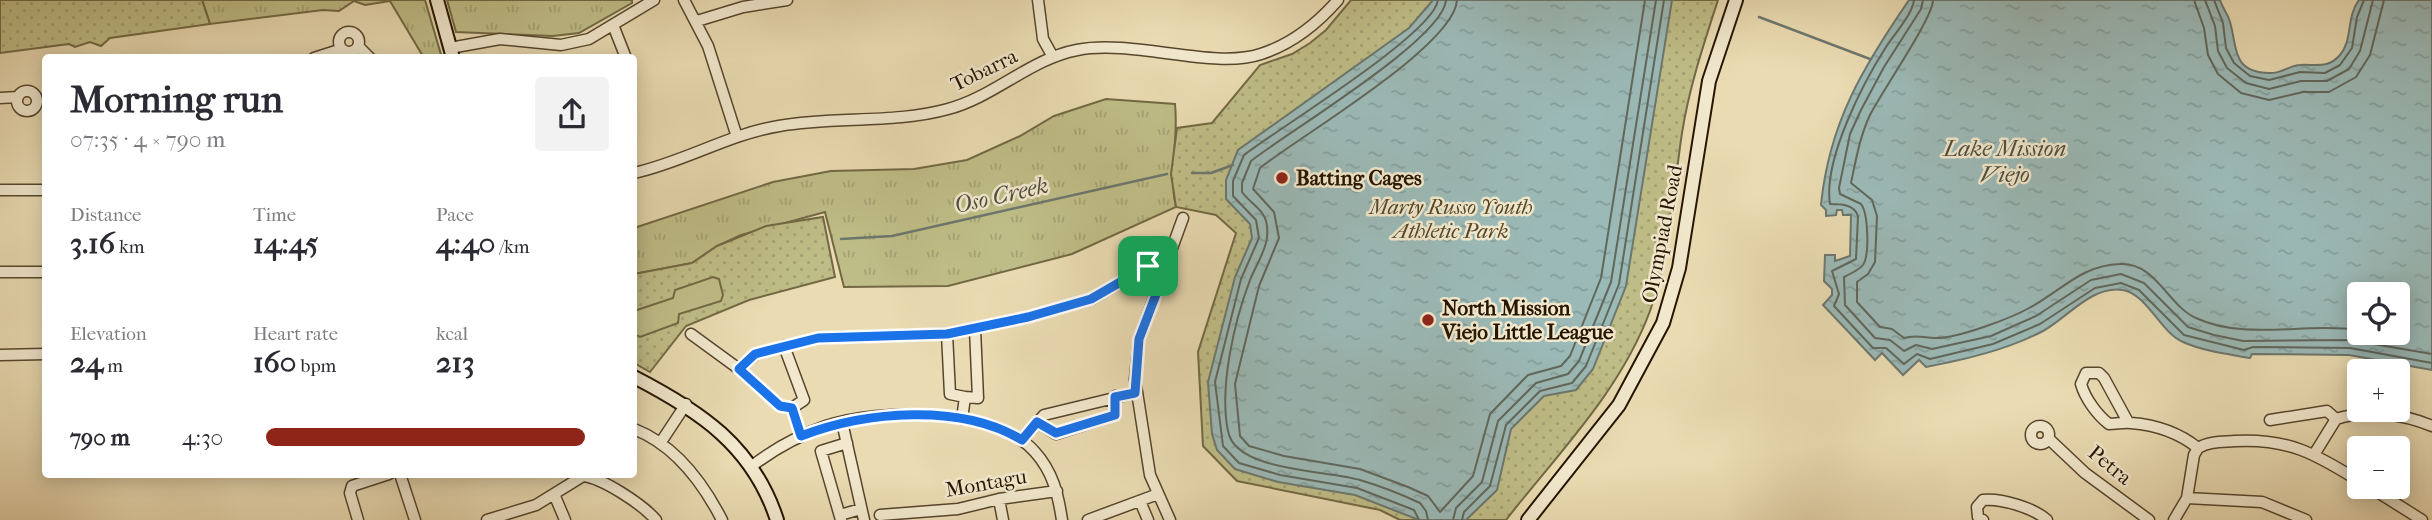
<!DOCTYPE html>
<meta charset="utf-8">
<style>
:root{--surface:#fff;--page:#f2f2f3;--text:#2b2b33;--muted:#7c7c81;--accent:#8f2418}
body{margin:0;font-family:"IM FELL French Canon",serif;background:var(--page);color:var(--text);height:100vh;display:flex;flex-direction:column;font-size:26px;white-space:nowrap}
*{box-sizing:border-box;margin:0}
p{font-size:23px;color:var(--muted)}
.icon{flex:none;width:38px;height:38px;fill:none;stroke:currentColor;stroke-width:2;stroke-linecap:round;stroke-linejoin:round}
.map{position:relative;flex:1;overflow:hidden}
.drawer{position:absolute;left:42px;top:54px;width:595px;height:424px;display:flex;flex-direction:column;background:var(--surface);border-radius:7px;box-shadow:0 4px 18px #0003}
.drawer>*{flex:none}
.tools{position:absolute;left:2347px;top:282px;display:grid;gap:14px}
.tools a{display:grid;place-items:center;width:63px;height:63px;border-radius:7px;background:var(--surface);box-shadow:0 4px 18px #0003;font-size:35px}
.pin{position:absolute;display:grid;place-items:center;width:60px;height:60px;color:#fff;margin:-30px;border-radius:14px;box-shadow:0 4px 10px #0006}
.round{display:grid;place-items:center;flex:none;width:74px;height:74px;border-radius:7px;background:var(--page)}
.overview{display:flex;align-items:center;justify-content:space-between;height:119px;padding:0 28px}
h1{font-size:38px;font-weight:700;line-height:52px}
.metrics{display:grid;grid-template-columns:repeat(3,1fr);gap:10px;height:119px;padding:7px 28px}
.metrics div{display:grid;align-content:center}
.metrics b{font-size:30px;font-weight:700}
.metrics small{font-size:19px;font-weight:400}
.metrics p{font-size:19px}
ul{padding:0 28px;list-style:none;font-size:23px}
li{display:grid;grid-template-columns:112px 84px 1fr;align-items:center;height:52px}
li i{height:18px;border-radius:9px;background:var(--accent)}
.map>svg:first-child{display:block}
</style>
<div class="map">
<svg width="2432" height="520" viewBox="0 0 2432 520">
<defs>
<pattern id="grass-tufts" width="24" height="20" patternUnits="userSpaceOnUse" patternTransform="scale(1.75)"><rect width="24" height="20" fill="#bfbd87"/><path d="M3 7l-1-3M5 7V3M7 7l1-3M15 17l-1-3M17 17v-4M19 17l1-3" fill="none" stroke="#a4a273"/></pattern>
<pattern id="park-dots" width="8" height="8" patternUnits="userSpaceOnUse" patternTransform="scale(1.75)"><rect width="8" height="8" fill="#bfbd87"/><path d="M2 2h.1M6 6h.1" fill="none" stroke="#a4a273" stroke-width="1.8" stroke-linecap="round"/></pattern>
<pattern id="water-ripples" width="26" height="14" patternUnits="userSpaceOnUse" patternTransform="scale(1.75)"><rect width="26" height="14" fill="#9bb9b6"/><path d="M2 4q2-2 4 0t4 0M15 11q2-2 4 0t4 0" fill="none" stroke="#859e9b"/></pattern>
</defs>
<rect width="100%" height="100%" fill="#eadbb2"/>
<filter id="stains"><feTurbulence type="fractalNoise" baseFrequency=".00286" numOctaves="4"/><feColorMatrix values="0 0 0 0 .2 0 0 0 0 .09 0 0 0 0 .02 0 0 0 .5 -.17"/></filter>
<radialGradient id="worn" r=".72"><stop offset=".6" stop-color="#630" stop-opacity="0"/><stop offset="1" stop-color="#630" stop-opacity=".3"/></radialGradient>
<path fill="url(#grass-tufts)" stroke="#726944" stroke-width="2" d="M 202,0 L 425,0 L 442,58 L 424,58 L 390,1 L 365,5 L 354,1 L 339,11 L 323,10 L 210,24 Z
M 447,0 L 632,0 L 632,3 L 579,33 L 553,36 L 456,32 Z
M 1106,99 L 1175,104 C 1179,139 1168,172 1176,207 L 1072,254 L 948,286 L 844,287 L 825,212 L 741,235 L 717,246 L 692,263 L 634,274 L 634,228 L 773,182 L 831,171 L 914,169 L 967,160 L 1020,136 L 1054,116 Z"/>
<path fill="url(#park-dots)" stroke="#726944" stroke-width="2" d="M 0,0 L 202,0 L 210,24 L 110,38 L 101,46 L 90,42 L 75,47 L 69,44 L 0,53 Z
M 1351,0 L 1718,0 C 1704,43 1689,88 1682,133 C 1673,192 1670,254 1650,311 C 1620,392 1558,453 1506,520 L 1400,520 L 1380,510 L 1237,481 L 1203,446 L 1198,352 L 1236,233 L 1216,215 L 1176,207 L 1171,174 L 1177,128 L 1212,123 L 1260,65 L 1292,54 L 1310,43 L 1326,30 Z
M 823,217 L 835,277 L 749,300 L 686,326 L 650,372 L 634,363 L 634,274 L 692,263 L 717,246 L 766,226 Z"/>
<path fill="#bfbd87" stroke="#726944" stroke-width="2" d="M 713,277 L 719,279 L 723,295 L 721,301 L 679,314 L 678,323 L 640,337 L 634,334 L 634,311 L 673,298 L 675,290 Z"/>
<path fill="url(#water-ripples)" stroke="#6c776e" stroke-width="2" fill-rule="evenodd" d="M 1433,0 L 1672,0 L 1626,286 L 1593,369 L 1576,390 L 1544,396 L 1511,429 L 1497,490 L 1466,520 L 1419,520 L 1355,495 L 1278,482 L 1235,469 L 1217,450 L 1212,434 L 1208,382 L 1235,277 L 1252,238 L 1250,224 L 1226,199 L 1226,180 L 1238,150 L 1409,28 Z
M 1909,0 L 2220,0 C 2222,7 2227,13 2229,19 C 2238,43 2229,72 2269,73 C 2281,74 2290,65 2300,65 C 2316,64 2328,69 2340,55 C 2353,40 2346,17 2359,0 L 2432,0 L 2432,370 L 2349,355 L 2252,354 L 2250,358 C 2228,354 2203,351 2183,342 C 2160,332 2148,295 2123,290 C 2092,285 2067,318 2043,331 C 2007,350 1966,359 1926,367 L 1919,360 L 1903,375 L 1882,353 L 1875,360 L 1823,305 L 1832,295 L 1832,289 L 1824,281 L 1825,255 L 1835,255 L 1835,261 L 1850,256 L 1851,215 L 1843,215 L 1842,210 L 1837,210 L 1836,215 L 1826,216 L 1826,210 L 1821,205 C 1829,123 1863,67 1909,0 ZM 2359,294 L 2398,294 L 2398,332 L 2359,332 Z"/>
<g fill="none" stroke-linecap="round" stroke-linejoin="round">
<path stroke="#60675c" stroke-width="2" d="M 1457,0 C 1455,46 1298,137 1260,168 L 1253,189 L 1274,212 L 1279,238 L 1259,286 L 1235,384 L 1240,436 L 1249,446 L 1284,456 L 1360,469 L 1408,487 L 1428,496 L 1440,512 L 1473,476 L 1490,414 L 1528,375 L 1561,366 L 1570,356 L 1601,278 L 1645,0
M 1914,0 C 1912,15 1895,33 1886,47 C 1863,83 1823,160 1830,204 C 1840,204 1854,204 1858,216 L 1856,259 L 1832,271 L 1839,294 L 1834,306 L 1873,348 L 1886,348 L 1904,364 L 1917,354 L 1930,359 L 1993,344 L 2040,324 L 2095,288 L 2121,283 L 2139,290 L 2184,335 L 2244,350 L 2253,347 L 2350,348 L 2432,363
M 1923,0 L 1921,9 L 1884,67 L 1861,110 L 1850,134 L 1839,188 L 1840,194 L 1861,204 C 1868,213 1870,254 1863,265 C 1859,270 1850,274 1844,277 L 1845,305 L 1875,338 L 1890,340 L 1904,351 L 1916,345 L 1932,349 L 1991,336 L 2036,316 L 2091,280 L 2121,274 L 2144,283 L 2188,327 L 2214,335 L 2243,341 L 2350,340 L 2432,354
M 1933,0 C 1933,18 1882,91 1870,115 C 1860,136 1856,159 1851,183 L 1872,200 L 1877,216 L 1875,262 L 1868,274 L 1857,282 L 1857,302 L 1880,327 L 1892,329 L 1904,338 C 1917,334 1923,338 1935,338 C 1956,339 2012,318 2031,307 C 2062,290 2082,265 2120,264 C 2156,262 2168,306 2196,318 C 2245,341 2306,322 2359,330
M 2194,0 L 2204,28 L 2208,55 L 2218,74 L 2241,93 L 2269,100 L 2303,92 L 2329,92 L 2356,77 L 2370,55 L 2384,0
M 2205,0 L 2215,26 L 2218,51 L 2227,68 L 2246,83 L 2269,89 L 2301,81 L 2327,81 L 2349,69 L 2360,51 L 2373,0
M 2214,0 L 2223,23 L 2226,48 L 2234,63 L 2250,76 L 2269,80 L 2300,72 L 2325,73 L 2340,65 L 2352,48 L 2357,17 L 2364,0
M 1419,520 L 1414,510 L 1357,488 L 1280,475 L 1239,463 L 1223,446 L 1215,382 L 1241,279 L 1259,238 L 1256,220 L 1233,196 L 1233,181 L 1244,155 C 1277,129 1434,34 1438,0
M 1428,520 L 1426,511 L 1420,503 C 1401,494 1380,486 1360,480 C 1328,470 1235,472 1228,431 C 1219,388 1234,322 1250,280 C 1258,260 1272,243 1266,221 C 1263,209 1249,202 1242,192 L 1242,183 L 1251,161 C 1286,133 1444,39 1446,0
M 1453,520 L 1456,508 L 1482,482 L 1498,421 L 1536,383 L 1568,374 L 1579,361 L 1611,282 L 1656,0
M 1462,520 L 1464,512 L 1490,486 L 1506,425 L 1540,391 L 1572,383 L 1586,366 L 1619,284 L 1664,0"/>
<path stroke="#6c776e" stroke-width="2.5" d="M 1759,17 L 1870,59
M 1192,173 L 1211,173 L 1233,165
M 841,239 L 892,236 L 1167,174"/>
<g stroke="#57462d" stroke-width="13">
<path id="street" d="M 684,0 L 708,46 L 737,137
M 1038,0 L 1043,39 L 1053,57
M 697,21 L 743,7 L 787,0
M 613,25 L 626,58
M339 42a10 10 0 1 1 20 0a10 10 0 1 1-20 0Z
M 358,46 L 370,58
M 450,48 L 500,39 L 561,45 L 589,39 L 654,0
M 314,58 L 342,49
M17 101a10 10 0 1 1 20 0a10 10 0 1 1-20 0Z
M 0,98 L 18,97
M 634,173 C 684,162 729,134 779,126 C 835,116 894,124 948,109 C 994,97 1030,59 1077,50 C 1134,39 1213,70 1261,54 C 1292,44 1317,24 1338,0
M 0,190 L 46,190
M 0,272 L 46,272
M 691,334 L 739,369 L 780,406 L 792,408 L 801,436
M 947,334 L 950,394 L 965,397
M 784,346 L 804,400 L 792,408
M 0,355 L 46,354
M 739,369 L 756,354 L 818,338 L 947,334 L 1028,317 L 1092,299 L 1148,266 L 1165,271
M 962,419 L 965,397 L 978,398 L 975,329
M 2270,420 L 2327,411 L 2336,419 C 2365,409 2404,414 2432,426
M 842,422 L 864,520
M 1037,422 L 1056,434 L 1115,415 L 1115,396
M 2128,422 L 2104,378 L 2099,373 L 2086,373 L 2081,384 C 2085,398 2097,415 2109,424 C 2117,424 2124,422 2131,423 C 2157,425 2178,432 2198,448 C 2209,441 2223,442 2235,441 C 2288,438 2316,454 2359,481
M2031 435a9 9 0 1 1 18 0a9 9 0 1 1-18 0Z
M 634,429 C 675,445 702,481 722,520
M 2049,439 L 2085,473 L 2149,520
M 1022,440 L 1044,415 L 1135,393
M 661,442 L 686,404
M 2315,453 L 2336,419
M 752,466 C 774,449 800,435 826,426 C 879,408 996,407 1035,452 C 1053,472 1058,494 1062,520
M 400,474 L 415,520
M 2368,486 L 2422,520
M 554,494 L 565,520
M 2187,498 L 2262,502 L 2306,520
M 999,499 L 1003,520
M 1140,501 L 1148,520
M 840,515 L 861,509
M 880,515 L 958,509 L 999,499 L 1057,491
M 358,520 L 350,493 L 352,486 L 389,474
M 487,520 L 536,505 L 583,476 C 603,478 643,505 656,520
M 841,520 L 821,451 L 847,443
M 1088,520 L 1158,494
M 1170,520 L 1150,475 L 1135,379 L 1139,339 L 1183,218
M 1983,520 L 1978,517 L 1977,507 L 1983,500 C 2001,498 2034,508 2047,520
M 2174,520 L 2187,498 L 2194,455 L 2198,448"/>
</g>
<g stroke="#261501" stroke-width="16">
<path id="secondary" d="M 437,0 L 453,58
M 634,377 C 700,411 753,446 777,520
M 1528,520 L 1619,405 L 1663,323 L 1679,268 L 1709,81 L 1736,0"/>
</g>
<use href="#street" stroke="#f1e8cd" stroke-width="10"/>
<use href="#secondary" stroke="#f1e8cd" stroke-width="12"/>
</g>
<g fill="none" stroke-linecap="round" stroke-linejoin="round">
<g stroke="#fff" stroke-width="14">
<path id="route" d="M 1148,266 L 1165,271 L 1139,339 L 1135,393 L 1115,397 L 1115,415 L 1056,433 L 1037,422 L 1022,440 C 961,403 866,411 801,436 L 792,408 L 780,406 L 739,369 L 755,354 L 818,338 L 947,334 L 1028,317 L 1091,299 Z"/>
</g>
<use href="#route" stroke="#1a73e8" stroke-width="9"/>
</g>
<g fill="#8f2418" stroke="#f1e8cd" stroke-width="2.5">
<circle cx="1282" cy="178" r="7"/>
<circle cx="1428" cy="320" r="7"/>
</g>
<g text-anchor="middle" stroke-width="5" stroke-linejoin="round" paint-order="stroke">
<g font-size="21" fill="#261501" stroke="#f1e8cd">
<text transform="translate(984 70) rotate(-26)" y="7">Tobarra</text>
<text transform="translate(1662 234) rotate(-79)" y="7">Olympiad Road</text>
<text transform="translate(2110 465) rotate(39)" y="7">Petra</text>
<text transform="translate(986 483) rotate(-10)" y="7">Montagu</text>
</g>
<g font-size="21" font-weight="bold" fill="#261501" stroke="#f1e8cd" text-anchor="start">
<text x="1296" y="185">Batting Cages</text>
<text x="1442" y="315">North Mission<tspan x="1442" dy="24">Viejo Little League</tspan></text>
</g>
<g font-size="21" font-style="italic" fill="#544729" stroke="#f1e8cd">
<text x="1451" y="214">Marty Russo Youth<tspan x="1451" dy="24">Athletic Park</tspan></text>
</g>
<g font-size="23" font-style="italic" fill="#4f4e40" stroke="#f1e8cd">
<text x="2005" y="156">Lake Mission<tspan x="2005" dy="26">Viejo</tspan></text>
<text transform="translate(1001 195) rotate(-13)" y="8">Oso Creek</text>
</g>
</g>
<rect width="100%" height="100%" filter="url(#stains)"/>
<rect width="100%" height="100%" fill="url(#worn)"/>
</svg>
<div class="tools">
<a><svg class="icon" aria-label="locate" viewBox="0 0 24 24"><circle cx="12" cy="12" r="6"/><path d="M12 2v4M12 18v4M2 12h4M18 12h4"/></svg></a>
<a>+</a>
<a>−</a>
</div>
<div class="pin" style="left:1148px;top:266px;background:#1e9e55"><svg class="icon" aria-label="arrive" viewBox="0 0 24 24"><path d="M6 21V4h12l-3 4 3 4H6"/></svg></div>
<section class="drawer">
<div class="overview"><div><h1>Morning run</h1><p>07:35 · 4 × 790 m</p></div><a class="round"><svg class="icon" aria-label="share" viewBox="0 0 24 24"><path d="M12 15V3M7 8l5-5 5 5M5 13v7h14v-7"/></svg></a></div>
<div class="metrics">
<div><p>Distance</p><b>3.16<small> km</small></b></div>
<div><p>Time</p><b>14:45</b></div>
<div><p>Pace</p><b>4:40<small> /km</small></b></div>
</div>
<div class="metrics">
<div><p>Elevation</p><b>24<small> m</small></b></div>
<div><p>Heart rate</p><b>160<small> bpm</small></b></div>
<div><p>kcal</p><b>213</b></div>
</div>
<ul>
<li><b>790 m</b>4:30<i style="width:93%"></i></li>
</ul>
</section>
</div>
